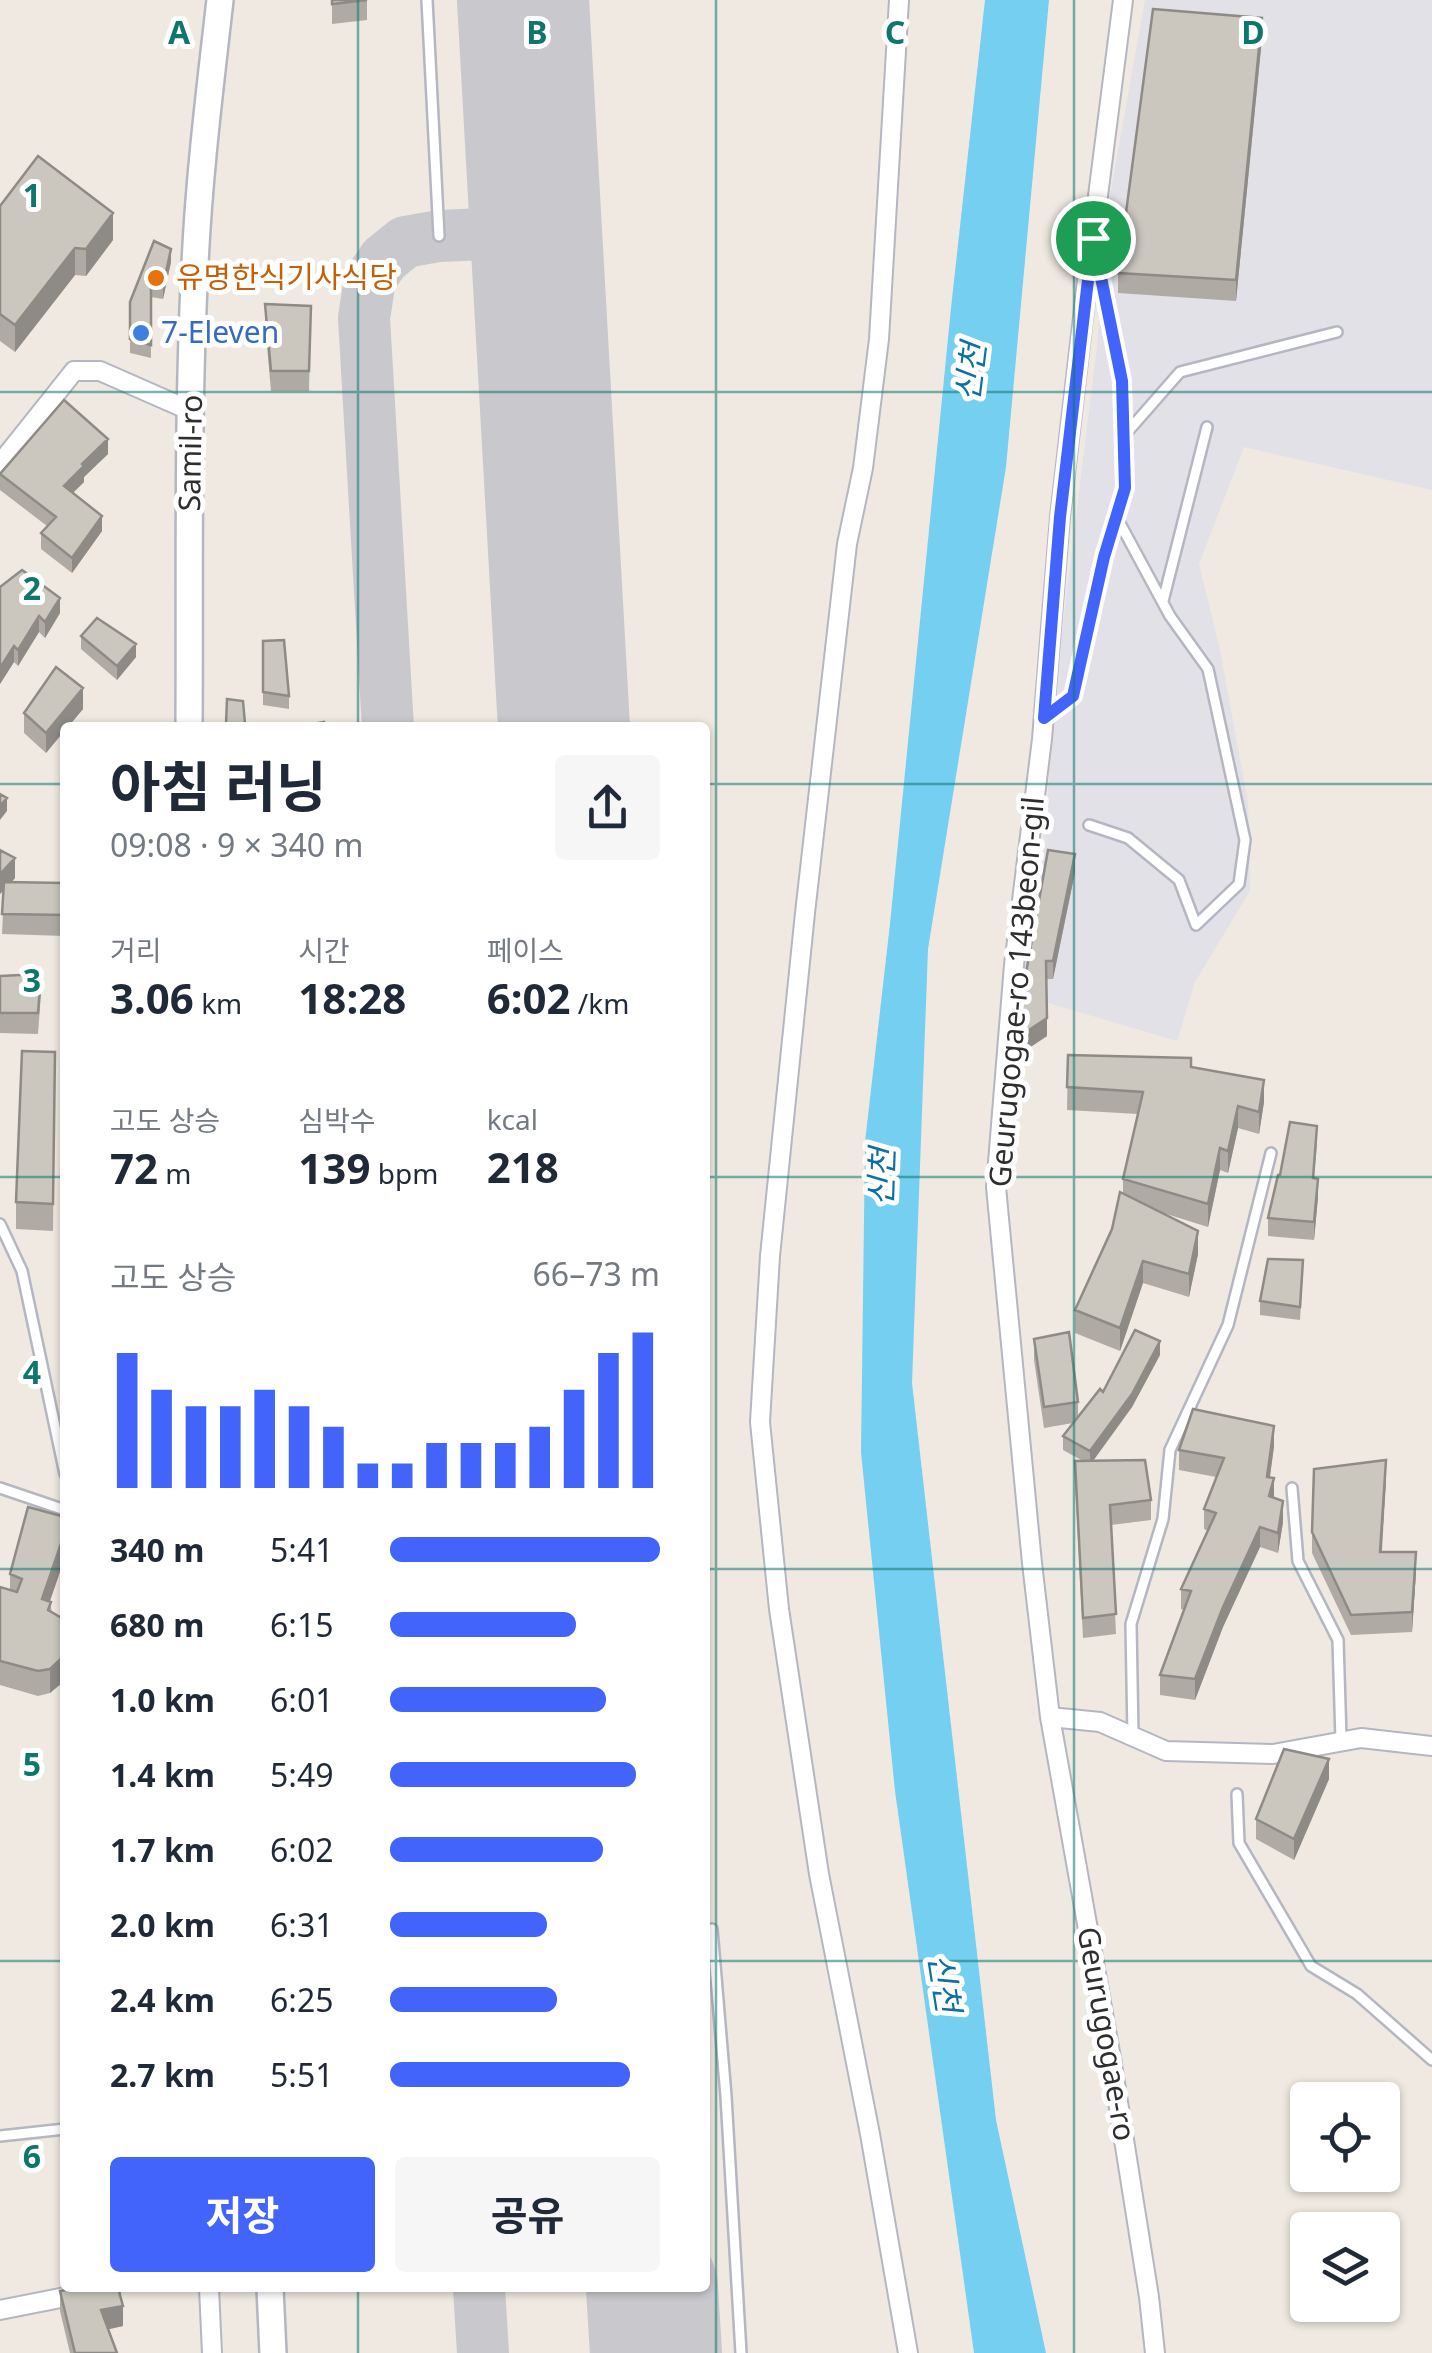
<!DOCTYPE html>
<html lang="ko">
<meta charset="utf-8">
<style>
:root{--surface:#fff;--page:#f6f6f7;--text:#1f2937;--muted:#747a83;--accent:#4264fb}
body{margin:0;font-family:"Noto Sans","Noto Sans KR",sans-serif;background:var(--page);color:var(--text);height:100vh;display:flex;flex-direction:column;font-size:38px;white-space:nowrap}
*{box-sizing:border-box;margin:0}
p{font-size:32px;color:var(--muted)}
.icon{flex:none;width:55px;height:55px;fill:none;stroke:currentColor;stroke-width:2;stroke-linecap:round;stroke-linejoin:round}
.map{position:relative;flex:1;overflow:hidden}
.sheet{position:absolute;left:60px;top:722px;width:650px;height:1570px;display:flex;flex-direction:column;background:var(--surface);border-radius:10px;box-shadow:0 2px 8px #0004}
.sheet>*{flex:none}
.tools{position:absolute;left:1290px;top:2082px;display:grid;gap:20px}
.tools a{display:grid;place-items:center;width:110px;height:110px;border-radius:10px;background:var(--surface);box-shadow:0 2px 8px #0004;font-size:50px}
.pin{position:absolute;display:grid;place-items:center;width:85px;height:85px;color:#fff;margin:-42px;border:5px solid #fff;border-radius:50%;box-shadow:0 2px 10px #0007}
.round{display:grid;place-items:center;flex:none;width:105px;height:105px;border-radius:10px;background:var(--page)}
.head{display:flex;align-items:center;justify-content:space-between;height:170px;padding:0 50px}
h1{font-size:55px;font-weight:700;line-height:75px}
.metrics{display:grid;grid-template-columns:repeat(3,1fr);gap:15px;height:170px;padding:10px 50px}
.metrics div{display:grid;align-content:center}
.metrics b{font-size:42px;font-weight:700}
.metrics small{font-size:28px;font-weight:400}
.metrics p{font-size:28px}
.chart{height:280px;padding:20px 50px}
.chart p{display:flex;justify-content:space-between}
.chart svg{width:100%;height:180px;margin-top:10px;stroke:var(--accent);stroke-width:6}
.action{display:flex;gap:20px;margin-top:auto;padding:20px 50px}
.action a{flex:1;height:115px;border-radius:10px;background:var(--accent);color:#fff;font-size:40px;font-weight:700;line-height:115px;text-align:center}
.action a+a{background:var(--page);color:var(--text)}
ul{padding:0 50px;list-style:none;font-size:32px}
li{display:grid;grid-template-columns:160px 120px 1fr;align-items:center;height:75px}
li i{height:25px;border-radius:12px;background:var(--accent)}
.map>svg:first-child{display:block}
</style>
<div class="map">
<svg width="1432" height="2353" viewBox="0 0 1432 2353">
<rect width="100%" height="100%" fill="#efe9e1"/>
<path fill="#e3e1e8" d="M 1145,0 L 1432,0 L 1432,490 L 1244,447 L 1199,564 L 1220,650 L 1248,803 L 1250,891 L 1195,982 L 1177,1041 L 1021,995 L 1044,838 L 1059,656 L 1097,346 L 1109,201 Z"/>
<path fill="#75cff0" d="M 985,0 L 1049,0 L 1006,467 L 928,949 L 912,1383 L 996,2120 L 1046,2353 L 974,2353 L 895,1791 L 861,1452 L 865,1142 L 890,924 L 951,308 Z"/>
<g fill="none" stroke-linecap="round" stroke-linejoin="round">
<path stroke="#c9c8cc" stroke-width="52" d="M 388,728 L 364,318 L 370,279 L 384,259 L 405,242 L 439,236 L 536,232
M 479,2288 L 483,2353"/>
<path stroke="#c9c8cc" stroke-width="132" d="M 523,0 L 564,728
M 652,2288 L 656,2353"/>
<g stroke="#b4b7c1" stroke-width="14">
<path id="service" d="M 427,0 L 439,236
M 1123,437 L 1180,372 L 1337,332
M 1163,601 L 1207,427
M 1046,717 L 1073,696 L 1104,557 L 1125,488 L 1121,381 L 1096,255
M 1089,825 L 1128,838 L 1179,880 L 1196,925 L 1239,884 L 1245,840 L 1208,669 L 1170,616 L 1116,516
M 0,1224 L 22,1271 L 65,1474
M 0,1488 L 65,1510
M 1292,1488 L 1298,1561 L 1338,1640 L 1341,1740
M 1133,1736 L 1131,1624 L 1163,1519 L 1170,1450 L 1228,1325 L 1271,1153
M 1237,1794 L 1239,1843 L 1311,1966 L 1357,1994 L 1432,2060
M 712,1929 L 726,2096 L 741,2353
M 0,2136 L 65,2129"/>
</g>
<g stroke="#b4b7c1" stroke-width="22">
<path id="minor" d="M 899,0 L 879,339 L 863,468 L 847,544 L 805,913 L 770,1256 L 760,1422 L 779,1609 L 819,1874 L 870,2134 L 908,2353
M 1123,0 L 1088,274 L 1060,517 L 1042,739 L 1014,965 L 996,1187 L 1032,1563 L 1050,1717 L 1111,2058 L 1149,2297 L 1155,2353
M 0,464 L 74,371 L 100,371 L 191,411
M 1050,1717 L 1100,1722 L 1166,1751 L 1273,1754 L 1361,1738 L 1432,1746
M 209,2288 L 212,2353
M 0,2310 L 111,2288"/>
</g>
<g stroke="#b4b7c1" stroke-width="30">
<path id="secondary" d="M 189,728 C 190,573 187,419 195,264 C 199,176 210,88 220,0
M 270,2288 L 273,2353"/>
</g>
<use href="#service" stroke="#fff" stroke-width="9"/>
<use href="#minor" stroke="#fff" stroke-width="18"/>
<use href="#secondary" stroke="#fff" stroke-width="25"/>
</g>
<path fill="#afaba4" d="M 332,0 L 367,0 L 367,20 L 332,24 Z
M 1262,38 L 1236,301 L 1118,293 L 1118,273 Z
M 0,206 L 113,240 L 86,276 L 75,275 L 15,352 L 0,341 Z
M 171,262 L 163,299 L 151,297 L 151,358 L 130,353 L 130,302 Z
M 265,304 L 311,306 L 309,391 L 271,391 L 265,324 Z
M 108,454 L 84,477 L 84,482 L 73,493 L 102,531 L 72,573 L 41,549 L 41,533 L 47,526 L 0,490 L 0,473 Z
M 0,587 L 60,613 L 45,638 L 39,632 L 18,666 L 14,662 L 0,684 Z
M 81,636 L 136,657 L 117,680 L 81,649 Z
M 263,641 L 289,696 L 289,709 L 263,705 Z
M 227,699 L 243,701 L 245,728 L 226,728 Z
M 83,709 L 67,728 L 65,728 L 65,730 L 46,753 L 24,733 L 24,713 Z
M 0,850 L 15,858 L 15,878 L 12,882 L 65,883 L 65,936 L 2,934 L 4,890 L 0,894 Z
M 1075,872 L 1053,979 L 1046,979 L 1047,1036 L 1023,1052 L 1020,1052 L 1020,1033 Z
M 0,976 L 41,994 L 38,1034 L 0,1033 Z
M 55,1052 L 53,1231 L 16,1229 L 16,1202 Z
M 1068,1055 L 1191,1067 L 1264,1102 L 1259,1134 L 1238,1128 L 1228,1173 L 1220,1170 L 1208,1227 L 1160,1212 L 1198,1254 L 1189,1297 L 1143,1283 L 1120,1351 L 1075,1333 L 1075,1310 L 1112,1229 L 1123,1194 L 1123,1179 L 1138,1114 L 1067,1110 Z
M 1317,1144 L 1314,1179 L 1318,1197 L 1314,1240 L 1268,1236 L 1268,1218 L 1280,1175 Z
M 1303,1273 L 1300,1320 L 1260,1315 L 1260,1301 Z
M 1034,1339 L 1078,1402 L 1078,1417 L 1103,1392 L 1160,1355 L 1132,1407 L 1093,1461 L 1151,1500 L 1151,1520 L 1111,1525 L 1116,1634 L 1083,1638 L 1075,1482 L 1075,1461 L 1083,1461 L 1063,1450 L 1063,1436 L 1073,1423 L 1044,1428 L 1034,1360 Z
M 1274,1446 L 1270,1477 L 1274,1498 L 1283,1522 L 1278,1553 L 1260,1547 L 1223,1627 L 1195,1700 L 1160,1695 L 1160,1675 L 1184,1610 L 1181,1609 L 1181,1589 L 1208,1531 L 1204,1529 L 1204,1509 L 1216,1477 L 1179,1470 L 1179,1450 Z
M 1386,1480 L 1382,1552 L 1416,1572 L 1412,1632 L 1351,1635 L 1312,1553 L 1312,1532 Z
M 65,1517 L 65,1557 L 50,1601 L 63,1682 L 50,1693 L 38,1696 L 0,1685 L 0,1587 L 10,1590 L 10,1574 Z
M 1329,1779 L 1294,1860 L 1256,1839 L 1256,1819 Z
M 60,2291 L 123,2326 L 108,2329 L 117,2353 L 70,2353 L 60,2311 Z"/>
<path fill="#8e8b86" d="M 1262,18 L 1262,38 L 1236,301 L 1236,280 Z
M 113,213 L 113,240 L 86,276 L 86,249 Z
M 75,248 L 75,275 L 15,352 L 15,325 Z
M 171,249 L 171,262 L 163,299 L 163,286 Z
M 108,439 L 108,454 L 84,477 L 84,482 L 64,501 L 64,486 L 82,464 Z
M 102,516 L 102,531 L 72,573 L 72,558 Z
M 60,598 L 60,613 L 45,638 L 45,622 Z
M 39,616 L 39,632 L 18,666 L 18,650 Z
M 136,644 L 136,657 L 117,680 L 117,666 Z
M 14,646 L 14,662 L 0,684 L 0,668 Z
M 83,688 L 83,709 L 67,728 L 65,728 L 65,730 L 46,753 L 46,733 Z
M 7,798 L 7,811 L 0,820 L 0,806 Z
M 1075,854 L 1075,872 L 1053,979 L 1053,961 Z
M 15,858 L 15,878 L 0,894 L 0,874 Z
M 1047,1018 L 1047,1036 L 1023,1052 L 1023,1034 Z
M 1264,1080 L 1264,1102 L 1259,1134 L 1259,1112 Z
M 1238,1106 L 1238,1128 L 1228,1173 L 1228,1151 Z
M 1220,1148 L 1220,1170 L 1208,1227 L 1208,1204 Z
M 1318,1179 L 1318,1197 L 1314,1240 L 1314,1222 Z
M 1198,1231 L 1198,1254 L 1189,1297 L 1189,1274 Z
M 1143,1261 L 1143,1283 L 1120,1351 L 1120,1328 Z
M 1160,1341 L 1160,1355 L 1132,1407 L 1090,1465 L 1090,1451 Z
M 1274,1426 L 1274,1446 L 1267,1497 L 1267,1477 Z
M 1386,1460 L 1386,1480 L 1380,1572 L 1380,1552 Z
M 1274,1478 L 1274,1498 L 1269,1496 Z
M 1283,1501 L 1283,1522 L 1278,1553 L 1278,1533 Z
M 1260,1527 L 1260,1547 L 1223,1627 L 1195,1700 L 1195,1679 L 1223,1607 Z
M 65,1532 L 65,1557 L 42,1624 L 42,1599 Z
M 1416,1552 L 1416,1572 L 1412,1632 L 1412,1612 Z
M 65,1652 L 65,1677 L 63,1682 L 50,1693 L 50,1669 Z
M 1329,1759 L 1329,1779 L 1294,1860 L 1294,1839 Z
M 123,2306 L 123,2326 L 101,2331 L 101,2310 Z"/>
<path fill="#cbc7bf" stroke="#8e8b86" stroke-width="2.5" d="M 332,0 L 367,0 L 332,4 Z
M 1153,9 L 1262,18 L 1236,280 L 1118,273 Z
M 38,156 L 113,213 L 86,249 L 75,248 L 15,325 L 0,314 L 0,206 Z
M 154,241 L 171,249 L 163,286 L 151,283 L 151,345 L 130,339 L 130,302 Z
M 265,304 L 311,306 L 309,371 L 271,371 Z
M 64,400 L 108,439 L 82,464 L 84,466 L 64,486 L 102,516 L 72,558 L 41,533 L 56,517 L 0,474 Z
M 22,570 L 60,598 L 45,622 L 39,616 L 18,650 L 14,646 L 0,668 L 0,587 Z
M 97,618 L 136,644 L 117,666 L 81,636 Z
M 284,640 L 289,696 L 263,692 L 263,641 Z
M 56,667 L 83,688 L 46,733 L 24,713 Z
M 227,699 L 243,701 L 245,724 L 226,724 Z
M 324,722 L 325,728 L 291,728 Z
M 0,794 L 7,798 L 0,806 Z
M 0,850 L 15,858 L 0,874 Z
M 1048,850 L 1075,854 L 1053,961 L 1046,961 L 1047,1018 L 1023,1034 L 1020,1033 L 1024,984 Z
M 4,882 L 65,883 L 65,915 L 2,914 Z
M 41,974 L 38,1013 L 0,1013 L 0,976 Z
M 22,1051 L 55,1052 L 53,1204 L 16,1202 Z
M 1068,1055 L 1191,1058 L 1191,1067 L 1264,1080 L 1259,1112 L 1238,1106 L 1228,1151 L 1220,1148 L 1208,1204 L 1123,1179 L 1143,1092 L 1067,1087 Z
M 1290,1122 L 1317,1126 L 1313,1178 L 1318,1179 L 1314,1222 L 1268,1218 L 1278,1175 L 1280,1175 Z
M 1120,1192 L 1198,1231 L 1189,1274 L 1143,1261 L 1120,1328 L 1075,1310 L 1112,1229 Z
M 1268,1259 L 1303,1260 L 1300,1307 L 1260,1301 Z
M 1135,1330 L 1160,1341 L 1132,1394 L 1090,1451 L 1063,1436 L 1100,1389 L 1103,1392 Z
M 1069,1332 L 1078,1402 L 1044,1407 L 1034,1339 Z
M 1193,1409 L 1274,1426 L 1267,1477 L 1274,1478 L 1269,1496 L 1283,1501 L 1278,1533 L 1260,1527 L 1223,1607 L 1195,1679 L 1160,1675 L 1191,1591 L 1181,1589 L 1216,1513 L 1204,1509 L 1224,1458 L 1179,1450 Z
M 1145,1460 L 1151,1500 L 1110,1505 L 1116,1614 L 1083,1618 L 1075,1461 Z
M 1386,1460 L 1380,1552 L 1416,1552 L 1412,1612 L 1351,1615 L 1312,1532 L 1314,1469 Z
M 28,1507 L 65,1517 L 65,1532 L 42,1599 L 51,1602 L 48,1610 L 65,1620 L 65,1652 L 63,1657 L 50,1669 L 38,1671 L 0,1661 L 0,1587 L 17,1592 L 22,1579 L 10,1574 Z
M 1284,1749 L 1329,1759 L 1294,1839 L 1256,1819 Z
M 75,2288 L 118,2288 L 123,2306 L 101,2310 L 117,2353 L 75,2353 L 60,2291 Z"/>
<g fill="none" stroke-linecap="round" stroke-linejoin="round">
<g stroke="#fff" stroke-width="20">
<path id="route" d="M 1093,238 L 1122,381 L 1125,488 L 1104,557 L 1073,696 L 1044,718 L 1060,517 Z"/>
</g>
<use href="#route" stroke="#4264fb" stroke-width="12"/>
</g>
<path fill="none" stroke="#0f766e" stroke-width="2.5" stroke-opacity="0.55" d="M 358,0 L 358,728M 716,0 L 716,2353M 1074,0 L 1074,2353M 0,392 L 1432,392M 0,784 L 65,784M 705,784 L 1432,784M 0,1177 L 65,1177M 705,1177 L 1432,1177M 0,1569 L 65,1569M 705,1569 L 1432,1569M 0,1961 L 65,1961M 705,1961 L 1432,1961M 358,2288 L 358,2353"/>
<circle fill="#e8710a" stroke="#fff" stroke-width="4" cx="156" cy="278" r="10"/>
<circle fill="#3f7fe0" stroke="#fff" stroke-width="4" cx="141" cy="333" r="10"/>
<g text-anchor="middle" stroke-width="10" stroke-linejoin="round" paint-order="stroke">
<g font-size="30" fill="#c56008" stroke="#fff" text-anchor="start">
<text x="176" y="288">유명한식기사식당</text>
</g>
<g font-size="30" fill="#366cbe" stroke="#fff" text-anchor="start">
<text x="161" y="343">7-Eleven</text>
</g>
<g font-size="30" fill="#2e2e2e" stroke="#fff">
<text transform="translate(191 453) rotate(-89)" y="10">Samil-ro</text>
<text transform="translate(1017 992) rotate(-85)" y="10">Geurugogae-ro 143beon-gil</text>
<text transform="translate(1106 2034) rotate(80)" y="10">Geurugogae-ro</text>
</g>
<g font-size="32" font-style="italic" fill="#0d6fa3" stroke="#fff">
<text transform="translate(971 372) rotate(-83)" y="11">신천</text>
<text transform="translate(882 1177) rotate(-88)" y="11">신천</text>
<text transform="translate(944 1983) rotate(81)" y="11">신천</text>
</g>
</g>
<g font-size="32" text-anchor="middle" font-weight="bold" fill="#0f766e" stroke="#fff" stroke-width="10" stroke-linejoin="round" paint-order="stroke">
<text x="179" y="44">A</text>
<text x="537" y="44">B</text>
<text x="895" y="44">C</text>
<text x="1253" y="44">D</text>
<text x="32" y="207">1</text>
<text x="32" y="600">2</text>
<text x="32" y="992">3</text>
<text x="32" y="1384">4</text>
<text x="32" y="1776">5</text>
<text x="32" y="2168">6</text>
</g>
</svg>
<div class="tools">
<a><svg class="icon" aria-label="locate" viewBox="0 0 24 24"><circle cx="12" cy="12" r="6"/><path d="M12 2v4M12 18v4M2 12h4M18 12h4"/></svg></a>
<a><svg class="icon" aria-label="layers" viewBox="0 0 24 24"><path d="M12 4l9 5-9 5-9-5zM3 14l9 5 9-5"/></svg></a>
</div>
<div class="pin" style="left:1093px;top:238px;background:#1e9e55"><svg class="icon" aria-label="arrive" viewBox="0 0 24 24"><path d="M6 21V4h12l-3 4 3 4H6"/></svg></div>
<section class="sheet">
<div class="head"><div><h1>아침 러닝</h1><p>09:08 · 9 × 340 m</p></div><a class="round"><svg class="icon" aria-label="share" viewBox="0 0 24 24"><path d="M12 15V3M7 8l5-5 5 5M5 13v7h14v-7"/></svg></a></div>
<div class="metrics">
<div><p>거리</p><b>3.06<small> km</small></b></div>
<div><p>시간</p><b>18:28</b></div>
<div><p>페이스</p><b>6:02<small> /km</small></b></div>
</div>
<div class="metrics">
<div><p>고도 상승</p><b>72<small> m</small></b></div>
<div><p>심박수</p><b>139<small> bpm</small></b></div>
<div><p>kcal</p><b>218</b></div>
</div>
<div class="chart"><p><span>고도 상승</span>66–73 m</p>
<svg viewBox="0 0 160 44" preserveAspectRatio="none"><path d="M5 44V11M15 44V20M25 44V24M35 44V24M45 44V20M55 44V24M65 44V29M75 44V38M85 44V38M95 44V33M105 44V33M115 44V33M125 44V29M135 44V20M145 44V11M155 44V6"/></svg>
</div>
<ul>
<li><b>340 m</b>5:41<i style="width:100%"></i></li>
<li><b>680 m</b>6:15<i style="width:69%"></i></li>
<li><b>1.0 km</b>6:01<i style="width:80%"></i></li>
<li><b>1.4 km</b>5:49<i style="width:91%"></i></li>
<li><b>1.7 km</b>6:02<i style="width:79%"></i></li>
<li><b>2.0 km</b>6:31<i style="width:58%"></i></li>
<li><b>2.4 km</b>6:25<i style="width:62%"></i></li>
<li><b>2.7 km</b>5:51<i style="width:89%"></i></li>
</ul>
<div class="action"><a>저장</a><a>공유</a></div>
</section>
</div>
